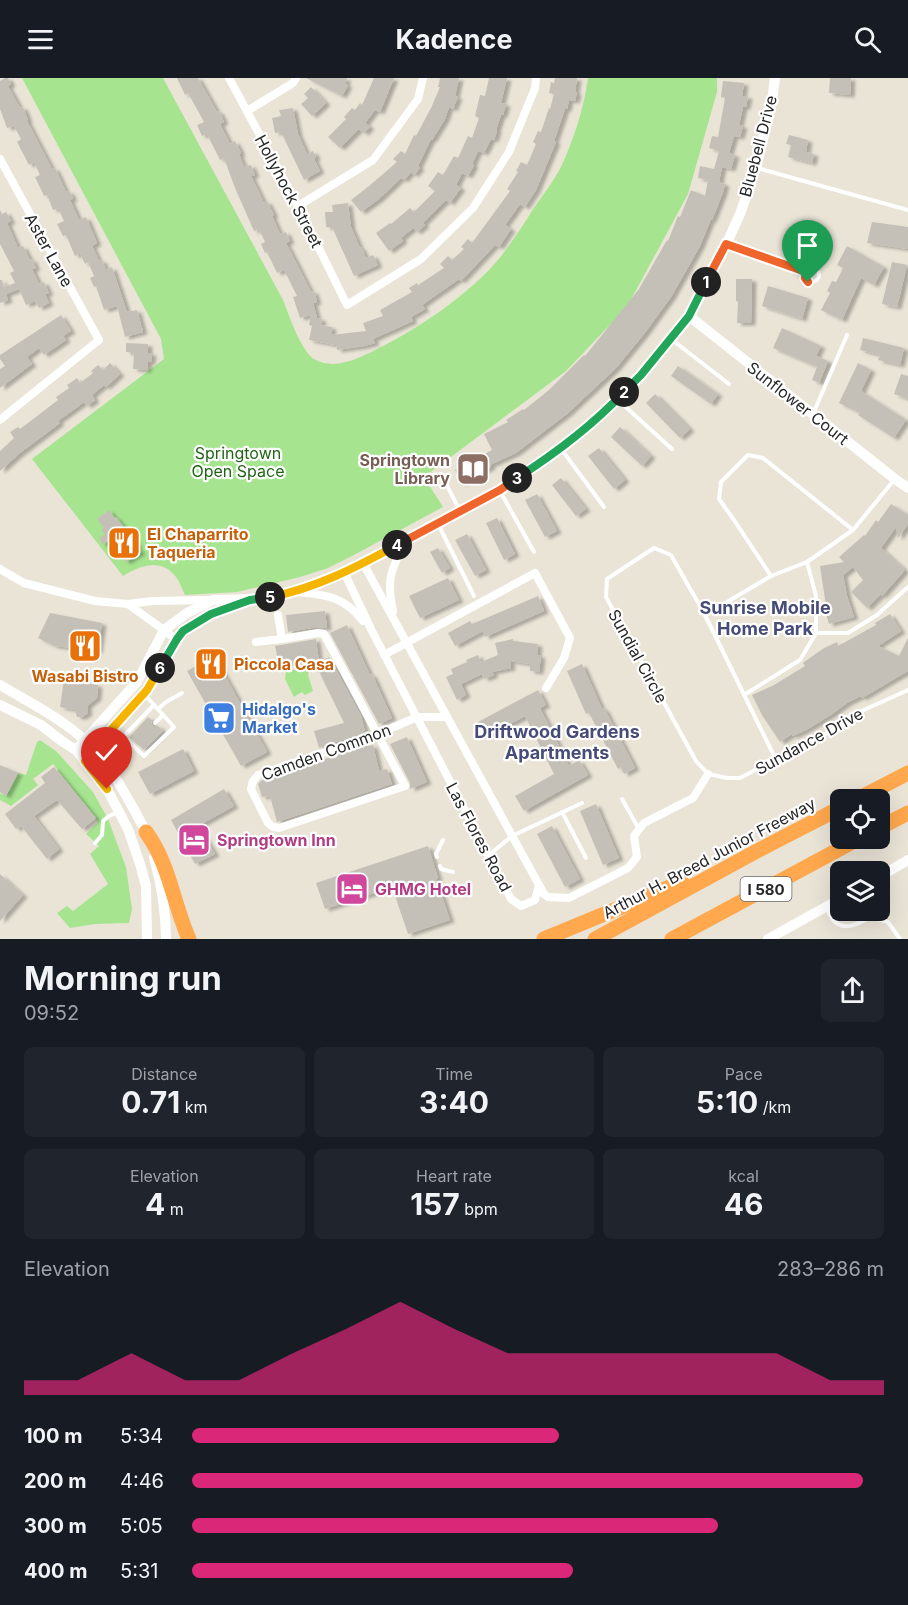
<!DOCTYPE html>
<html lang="en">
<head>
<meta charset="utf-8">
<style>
	:root { --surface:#171b24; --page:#20242c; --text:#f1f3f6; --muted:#9ea1a6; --accent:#db2777 }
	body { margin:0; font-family:Inter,sans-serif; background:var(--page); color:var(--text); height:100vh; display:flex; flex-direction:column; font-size:22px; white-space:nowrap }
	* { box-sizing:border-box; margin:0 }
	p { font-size:20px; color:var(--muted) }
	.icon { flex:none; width:33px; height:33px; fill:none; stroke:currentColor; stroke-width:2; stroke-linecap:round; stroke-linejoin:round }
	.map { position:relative; height:861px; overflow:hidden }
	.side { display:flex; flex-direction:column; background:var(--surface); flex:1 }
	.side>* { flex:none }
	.fabs { position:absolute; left:830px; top:711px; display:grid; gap:12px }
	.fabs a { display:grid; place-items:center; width:60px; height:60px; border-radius:9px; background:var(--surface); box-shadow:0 6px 24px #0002; font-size:30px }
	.pin { position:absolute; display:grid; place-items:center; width:51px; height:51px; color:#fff; margin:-62px -26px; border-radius:50% 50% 50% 0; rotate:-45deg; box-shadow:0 0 6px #0007 }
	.pin .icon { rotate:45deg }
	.km { position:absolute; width:30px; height:30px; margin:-15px; border-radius:50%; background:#222; color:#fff; font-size:16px; line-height:30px; text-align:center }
	.round { display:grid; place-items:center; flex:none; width:63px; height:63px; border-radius:9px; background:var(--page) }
	.headline { display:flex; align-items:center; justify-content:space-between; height:102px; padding:0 24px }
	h1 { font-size:33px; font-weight:700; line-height:45px }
	.metrics { display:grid; grid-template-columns:repeat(3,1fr); gap:9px; height:102px; padding:6px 24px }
	.metrics div { display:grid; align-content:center; border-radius:9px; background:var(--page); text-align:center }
	.metrics b { font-size:30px; font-weight:700 }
	.metrics small { font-size:16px; font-weight:400 }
	.metrics p { font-size:16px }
	.chart { height:168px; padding:12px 24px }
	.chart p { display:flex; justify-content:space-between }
	.chart svg { width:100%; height:108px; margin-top:6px; fill:var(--accent); opacity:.7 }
	ul { padding:0 24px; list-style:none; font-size:20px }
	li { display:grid; grid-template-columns:96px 72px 1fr; align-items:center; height:45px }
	li i { height:15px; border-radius:8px; background:var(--accent) }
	header { display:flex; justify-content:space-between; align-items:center; height:78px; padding:0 24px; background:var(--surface); font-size:27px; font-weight:700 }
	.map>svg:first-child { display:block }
	.green { fill:#a6e490 }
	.building { fill:#c5c0b7; filter:url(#shadow) }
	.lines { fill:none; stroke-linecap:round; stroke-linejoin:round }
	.lane { stroke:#fff; stroke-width:4 }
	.street { stroke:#fff; stroke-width:8 }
	.secondary { stroke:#fff; stroke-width:10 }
	.highway { stroke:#ffa84d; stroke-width:15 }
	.split-1-casing { stroke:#fff; stroke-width:12 }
	.split-2-casing { stroke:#fff; stroke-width:12 }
	.split-3-casing { stroke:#fff; stroke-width:12 }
	.split-4-casing { stroke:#fff; stroke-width:12 }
	.split-5-casing { stroke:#fff; stroke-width:12 }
	.split-6-casing { stroke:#fff; stroke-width:12 }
	.split-7-casing { stroke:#fff; stroke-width:12 }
	.split-1 { stroke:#f0652b; stroke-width:8 }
	.split-2 { stroke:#22a559; stroke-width:8 }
	.split-3 { stroke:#22a559; stroke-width:8 }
	.split-4 { stroke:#f0652b; stroke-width:8 }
	.split-5 { stroke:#f5b400; stroke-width:8 }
	.split-6 { stroke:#22a559; stroke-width:8 }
	.split-7 { stroke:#f5b400; stroke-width:8 }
	.labels { text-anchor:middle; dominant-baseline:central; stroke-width:4.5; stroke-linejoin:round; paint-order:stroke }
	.shield { fill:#fff; stroke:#686868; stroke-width:1.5 }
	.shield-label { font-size:15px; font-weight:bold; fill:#272727 }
	.street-label { font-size:16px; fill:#272727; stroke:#fff }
	.park-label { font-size:16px; fill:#206516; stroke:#fff }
	.education-label { font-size:16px; font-weight:bold; fill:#785e54; stroke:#fff; text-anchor:end }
	.food-label { font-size:16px; font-weight:bold; fill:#c56008; stroke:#fff; text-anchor:start }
	.shop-label { font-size:16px; font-weight:bold; fill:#366cbe; stroke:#fff; text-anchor:start }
	.hotel-label { font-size:16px; font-weight:bold; fill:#b23c85; stroke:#fff; text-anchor:start }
	.neighbourhood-label { font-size:18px; font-weight:bold; fill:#464b78; stroke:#fff }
</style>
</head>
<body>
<header><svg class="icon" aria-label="menu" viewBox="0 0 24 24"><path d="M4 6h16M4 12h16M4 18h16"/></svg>Kadence<svg class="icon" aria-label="search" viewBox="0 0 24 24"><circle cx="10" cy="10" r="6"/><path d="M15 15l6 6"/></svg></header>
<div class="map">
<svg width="908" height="861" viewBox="0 0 908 861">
	<defs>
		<filter id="shadow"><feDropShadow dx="4.5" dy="2.5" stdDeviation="1.5" flood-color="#0004"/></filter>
	</defs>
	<rect width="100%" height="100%" fill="#eae4d7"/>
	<g class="green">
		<path d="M22 0H163L283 222C289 237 301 273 314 281 336 294 363 278 383 268 418 250 455 225 483 198 503 179 518 155 532 133 542 118 554 103 562 87 574 60 584 30 588 0H717V14L688 116 627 229 566 293 424 399 443 429 352 478 328 490 300 499 237 514 185 517C182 511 180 504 176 499 161 479 140 488 123 498L32 381 164 281 161 261Z"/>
		<path d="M304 585 310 587 308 597 313 613 305 617 302 614 294 619 285 601 286 593C292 590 297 593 302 590Z"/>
		<path d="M40 662 56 673 93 714 108 741 126 789 132 831 129 845 95 846 70 850 57 835 67 828 73 833 108 806 90 776 99 768 86 756 98 744 53 686 33 701 38 707 11 728 0 722V715L6 718 18 695 26 697 37 664Z"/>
	</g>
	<g class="building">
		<path d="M5 0H8L11 6 8 8 20 30 23 29 28 42 27 43 52 91 55 90 66 114 69 113 73 120 70 122 79 142 86 139 97 165 92 168 99 183 102 182 106 192 112 189 127 234 137 232 143 254 125 259 117 228 104 232 96 208 94 209 90 200 94 198 88 184 85 186 80 175 75 178 66 157 63 158 57 146 64 143 58 130 53 132 47 117 44 118 35 99 40 97 34 84 29 87 17 64 21 61 14 48 7 50 0 31V3Z"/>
		<path d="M177 0H198L217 34 219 33 224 44 220 46 230 66 235 63 241 75 239 76 244 89 251 87 255 97 251 98 264 125 267 123 274 137 272 138 280 156 286 154 290 163 286 165 311 214 314 213 317 224 313 225 317 240 322 241 321 247 332 249 331 257 366 253 363 245 383 238 380 232 412 214 409 210 417 205 418 207 444 190 440 186 448 178 452 182 464 171 461 169 468 161 472 165 510 113 507 111 518 94 516 93 521 84 527 87 536 66 533 64 538 53 541 54 549 30 550 31 554 16 549 15 551 4 554 5 555 0H577L575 14H577L575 23 569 22 567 31H565L554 63 556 64 536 112 525 129 520 126 505 147 511 151 499 169 495 167 461 203 459 201 422 227 425 231 411 239 413 243 373 261 375 265 364 268 337 272 336 267 309 262 312 248 309 247 311 237 300 240 293 219 297 218 284 192 277 195 267 174 265 175 261 166 265 164 259 151 254 153 235 110 224 80 220 82 207 56 202 58 197 47 204 44 188 15 185 17Z"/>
		<path d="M306 0H347L345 6 348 7 342 18Z"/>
		<path d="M374 0H394L380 34 375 32 365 45 370 49 364 55 359 51 340 70 328 59 346 41 344 39 352 30 355 32 360 25 362 27Z"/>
		<path d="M440 0H459L455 18 458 19 453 31 449 29 445 41 432 62 431 61 418 88 420 90 414 97 411 94 404 102 401 100 379 121 361 134 351 122 369 108 397 84 393 81 401 73 405 76 414 57 416 58 431 30 440 9H438Z"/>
		<path d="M489 0H507L501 25 506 26 503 37H501L496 52 497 53 494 62 491 61 484 75 478 73 472 86 474 87 468 98 462 95 456 107 461 110 450 125 446 122 423 145 425 147 417 154 413 150 401 160 403 163 389 173 376 155 390 145 391 146 410 130 414 134 435 113 428 108 438 94 443 97 454 78 458 80 468 58 472 60 479 40 475 38 480 17 485 18Z"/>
		<path d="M830 0H851L850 17 829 15Z"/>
		<path d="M723 3 744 5 742 18H748L746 29H743L739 47 743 48 740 59 734 58 729 75 735 77 731 91 722 89 719 104 725 106 723 114 712 142 711 141 700 168 671 219 644 256 616 290 568 335 516 375 490 387 491 389 462 405 455 392 492 372 484 356 508 344 506 342 523 331 524 332 549 312 584 277 585 278 639 211 667 162 668 163 678 138 680 139 691 112 705 118 708 102 698 100 700 88 714 91 719 73 709 70 712 58 718 59 725 20 721 19Z"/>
		<path d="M311 9 326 25 312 38 301 26 308 20 304 16Z"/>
		<path d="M293 30 298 56 307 76 313 73 316 79 314 81 320 93 304 102 281 54 275 55 272 40 281 38 279 32Z"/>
		<path d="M789 57 808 62 806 74 814 76 812 85 788 79 791 67 786 66Z"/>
		<path d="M348 125 351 149 360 170 361 169 366 180 373 177 378 187 354 198 332 149H326L325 134H333L332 127Z"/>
		<path d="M0 132 2 136 6 134 11 143 7 145 18 170 23 168 30 182 32 181 36 190 32 191 39 206 44 204 49 215 45 216 49 225 39 230 35 223 26 227 19 211 6 216 8 222 0 225V202H2L4 209 15 205 10 195 14 193 0 166Z"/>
		<path d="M872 144 908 149V171L867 165Z"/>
		<path d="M847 168 884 189 874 207 861 200 842 242 821 232 830 215 827 213 832 203 836 204 843 190 837 187Z"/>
		<path d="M892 184 907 187 897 229 882 226Z"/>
		<path d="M736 201H752L751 245H737L738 224 736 223Z"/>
		<path d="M768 208 808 220 802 241 762 228Z"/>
		<path d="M61 237 71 253 63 258 66 262 44 277 39 270 27 279 32 286 0 310V291L5 288 0 281V277Z"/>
		<path d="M782 250 821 268 816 278 828 283 819 305 812 302 817 289 773 270Z"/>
		<path d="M863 260 904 270 900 287 878 282 880 277 860 272Z"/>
		<path d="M126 265 148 266V275H152L151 284H148L147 292 133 291 134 275 126 274Z"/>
		<path d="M110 285 120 296 106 309 104 307 92 317 95 322 87 328 84 324 58 343 60 345 20 375 0 393V373L14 360 10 354 18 349 20 351 58 322 56 319 69 310 67 307 77 300 80 305 93 295 91 293 98 287 103 292Z"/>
		<path d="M858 285 871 292 861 313 906 342 894 360 858 337 860 335 839 325Z"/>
		<path d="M678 288 718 316 711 326 671 298Z"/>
		<path d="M901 296 908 298V321L894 316Z"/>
		<path d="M655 316 690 351 680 360 646 325Z"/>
		<path d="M620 349 651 378 642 388 611 359Z"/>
		<path d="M599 370 625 402 614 411 588 378Z"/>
		<path d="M561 400 586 431 576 438 552 407Z"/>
		<path d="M537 416 557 453 545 459 525 422Z"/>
		<path d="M891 426 908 437V446L898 460 896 449 881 470 905 492 882 518 881 516 867 530 851 514 863 502 853 489 843 497 847 518 854 539 829 546 824 529 826 528 820 488 844 484 839 479 864 457 865 458 876 442 878 444Z"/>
		<path d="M109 432 115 440 116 439 138 467 136 468 141 474 126 484 109 462 103 467 99 461 105 456 101 452 104 450 97 441Z"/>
		<path d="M497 440 515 476 504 482 486 445Z"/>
		<path d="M467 456 486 492 475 498 455 462Z"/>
		<path d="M438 470 450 490 442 495 430 474Z"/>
		<path d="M448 500 459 522 420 540 409 518Z"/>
		<path d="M538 518 544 533 485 559 483 553 455 568 448 555 470 543 472 546Z"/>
		<path d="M325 533 327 550 317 549 288 554 286 537Z"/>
		<path d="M50 535 102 545 98 573 55 568 38 560Z"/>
		<path d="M890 536 901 553 878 568 899 578 908 560V593L862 620 861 618 847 625 832 636 808 651 793 658 792 656 780 664 762 637 752 617 774 607 805 588 803 585 804 584 824 570 837 564 838 568 876 547 875 545Z"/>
		<path d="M347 547 370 597 372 596 392 640 379 646 330 555Z"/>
		<path d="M316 561 319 584 329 579 361 638 365 654 319 670 314 653 344 645 313 581 279 587 275 568Z"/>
		<path d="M513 561V563L538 566 537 577 541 578 539 594 530 593V586L510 583 511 590 492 594 494 597 484 601 482 596 461 606 466 617 457 622 446 599 453 596 451 591 467 584 466 582 478 577 481 584 498 577 495 565Z"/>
		<path d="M214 578 267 674 241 688 187 593Z"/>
		<path d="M582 586 602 631 604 630 635 690 624 696 621 689 618 691 589 635 586 636 567 593Z"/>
		<path d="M64 601 98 607 97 620 87 628 88 635 82 639H77L75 632 60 629Z"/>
		<path d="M538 612 546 627 540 630 569 688 579 682 588 697 524 733 515 718 554 696 525 638 486 659 478 644Z"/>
		<path d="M148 639 152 642 151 645 153 648H158L163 653 144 672 129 659Z"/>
		<path d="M407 659 427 704 410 711V705L390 666Z"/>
		<path d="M368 666 369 668 373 667 379 693 387 691 392 706 277 744 270 718 262 719 258 706 262 702 319 684V683Z"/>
		<path d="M183 671 194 693 150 716 138 694Z"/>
		<path d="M0 687 18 695 6 718 0 714Z"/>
		<path d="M54 689 96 740 82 751 57 722 34 738 59 771 47 781 21 748 16 751 5 736 45 705 41 699Z"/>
		<path d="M224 711 234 728 198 748 215 776 195 786 171 742Z"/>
		<path d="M596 726 619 780 603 787 580 733Z"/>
		<path d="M552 748 580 801 565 809 537 756Z"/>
		<path d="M428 768 438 800 436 801 450 842 408 856 392 809 325 831 316 805Z"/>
		<path d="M0 796 23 817 0 843Z"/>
	</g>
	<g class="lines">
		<g class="lane">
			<path d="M757 90 908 132"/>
			<path d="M727 167 806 194"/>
			<circle cx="812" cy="197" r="7"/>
			<path d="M671 261 729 306"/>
			<path d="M618 322 672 371"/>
			<path d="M813 336 847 257"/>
			<path d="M562 372 604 429"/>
			<path d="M441 396 460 433"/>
			<path d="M500 413 534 474"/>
			<path d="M438 446 474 518"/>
			<path d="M771 498 734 442 719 421 721 404 748 377 763 380 853 452"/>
			<path d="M705 537 771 498 807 484 853 452 894 402"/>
			<path d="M816 555H848L877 537 908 509"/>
			<path d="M744 617 800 582 816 555V518L807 484"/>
			<path d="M158 631 166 624 182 615"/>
			<path d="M155 645 163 637"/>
			<path d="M114 650 144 678 174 649 144 616"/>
			<path d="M123 659 154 627"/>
			<path d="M776 682 705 537 671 477 654 470 607 501 606 519 696 683 708 696 727 700H740L829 654 855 636 908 612"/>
			<path d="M622 721 639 751"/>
			<path d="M562 734 586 780"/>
			<path d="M95 765 102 757 103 743 109 738 118 734"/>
			<path d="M489 777 512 758 582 725"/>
			<path d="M437 779 436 776 443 762"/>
			<path d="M440 788 441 791 453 794"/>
			<path d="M826 829C828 833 831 840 834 843 845 854 860 845 871 839L888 844 900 861"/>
		</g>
		<g class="street">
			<path d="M229 0 298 128 347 227 421 181 473 130 509 74 535 10 536 0"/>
			<path d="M247 33 293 5 296 0"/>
			<path d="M0 81 99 262 0 342"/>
			<path d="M298 128 373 82 418 21 423 0"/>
			<path d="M0 491 24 505 95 523 128 526 153 523 208 522"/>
			<path d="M344 494 372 553 511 821 521 828 535 822 539 807 363 485"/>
			<path d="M297 514C326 517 344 518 363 543"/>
			<path d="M128 526 176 561"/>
			<path d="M393 533C386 499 391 493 406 462"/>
			<path d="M278 537 282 561 318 555 324 556 405 708 279 750 273 749 268 745 251 711 253 703 258 697 378 656 417 639H447"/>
			<path d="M256 564 282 561"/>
			<path d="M384 577 535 495 570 560 564 580 546 610"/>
			<path d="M539 807 544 816 548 819 569 820 628 790 637 779 634 758 644 745 693 720 708 696"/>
		</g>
		<g class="secondary">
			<path d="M689 238 895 401 908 410"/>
			<path d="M0 607C25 622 52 635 74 653 107 679 127 718 146 754L148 761"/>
			<path d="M0 627 41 647 63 664 76 672 107 711 128 751 140 786 146 808 147 861"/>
			<path d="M76 672 137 604 164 552 187 535 213 522 254 521 294 513 344 494 363 485 500 412 561 371 587 350 641 297 689 238 726 167 740 136 756 90 772 23 775 0"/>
			<path d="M92 676 101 663 147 612 176 561C193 541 220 533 244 524"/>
			<path d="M154 779C161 805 166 833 166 861"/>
			<path d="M879 799 908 782"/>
			<path d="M768 861 840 821"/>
		</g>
		<g class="highway">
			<path d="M856 722 908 695"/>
			<path d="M879 750 908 735"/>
			<path d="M146 754C170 787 173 825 189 861"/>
			<path d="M544 861 682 804"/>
			<path d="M595 861 757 773 840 730"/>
			<path d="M672 861 860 760"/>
		</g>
	</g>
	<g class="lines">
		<g class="split-1-casing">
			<path id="split-1" d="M706 204 726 166 806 194 805 200 808 204"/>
		</g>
		<g class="split-2-casing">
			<path id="split-2" d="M624 314 641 297 689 238 706 204"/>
		</g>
		<g class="split-3-casing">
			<path id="split-3" d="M517 400C556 375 592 348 624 314"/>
		</g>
		<g class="split-4-casing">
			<path id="split-4" d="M397 467 500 412 517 400"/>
		</g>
		<g class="split-5-casing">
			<path id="split-5" d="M270 519C314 511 357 489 397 467"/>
		</g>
		<g class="split-6-casing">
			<path id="split-6" d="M160 590 177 561 183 553 211 536 250 522 270 519"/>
		</g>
		<g class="split-7-casing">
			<path id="split-7" d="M107 711 85 683 95 673 101 663 147 612 160 590"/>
		</g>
		<use href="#split-1" class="split-1"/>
		<use href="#split-2" class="split-2"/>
		<use href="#split-3" class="split-3"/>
		<use href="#split-4" class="split-4"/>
		<use href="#split-5" class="split-5"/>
		<use href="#split-6" class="split-6"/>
		<use href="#split-7" class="split-7"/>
	</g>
	<defs>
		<g id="library-square" transform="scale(1.725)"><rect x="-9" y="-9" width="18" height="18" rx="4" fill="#8d6e63" stroke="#fff"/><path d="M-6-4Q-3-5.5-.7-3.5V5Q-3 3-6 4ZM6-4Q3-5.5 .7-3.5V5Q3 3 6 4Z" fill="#fff"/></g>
		<g id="restaurant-square" transform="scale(1.725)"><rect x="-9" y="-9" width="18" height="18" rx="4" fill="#e8710a" stroke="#fff"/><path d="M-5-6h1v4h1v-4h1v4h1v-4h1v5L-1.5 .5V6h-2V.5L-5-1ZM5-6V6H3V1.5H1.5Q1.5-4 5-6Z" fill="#fff"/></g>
		<g id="supermarket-square" transform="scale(1.725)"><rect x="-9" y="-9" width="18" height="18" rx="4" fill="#3f7fe0" stroke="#fff"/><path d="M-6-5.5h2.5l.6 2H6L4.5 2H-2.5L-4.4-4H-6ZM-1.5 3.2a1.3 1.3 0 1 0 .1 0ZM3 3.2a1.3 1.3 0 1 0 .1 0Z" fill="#fff"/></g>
		<g id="hotel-square" transform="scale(1.725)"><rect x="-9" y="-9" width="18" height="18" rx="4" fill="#d1479c" stroke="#fff"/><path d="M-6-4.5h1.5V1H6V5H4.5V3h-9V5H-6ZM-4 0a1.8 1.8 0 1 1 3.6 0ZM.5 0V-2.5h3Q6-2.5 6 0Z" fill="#fff"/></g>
	</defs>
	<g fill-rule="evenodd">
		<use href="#library-square" x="473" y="391"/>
		<use href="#restaurant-square" x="124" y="465"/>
		<use href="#restaurant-square" x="85" y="568"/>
		<use href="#restaurant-square" x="211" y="586"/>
		<use href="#supermarket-square" x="219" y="640"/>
		<use href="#hotel-square" x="194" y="762"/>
		<use href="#hotel-square" x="352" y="811"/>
	</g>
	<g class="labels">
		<rect class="shield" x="740.5" y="799" width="51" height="24" rx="4.5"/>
		<g class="shield-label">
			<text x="766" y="811">I 580</text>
		</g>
		<g class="street-label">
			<text transform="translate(758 68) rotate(-75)">Bluebell Drive</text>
			<text transform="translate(289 113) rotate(62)">Hollyhock Street</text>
			<text transform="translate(49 172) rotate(61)">Aster Lane</text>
			<text transform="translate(798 325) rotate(38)">Sunflower Court</text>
			<text transform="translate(638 578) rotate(61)">Sundial Circle</text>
			<text transform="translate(809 663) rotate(-29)">Sundance Drive</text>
			<text transform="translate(326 674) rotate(-20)">Camden Common</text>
			<text transform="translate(479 759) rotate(62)">Las Flores Road</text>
			<text transform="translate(709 780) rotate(-28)">Arthur H. Breed Junior Freeway</text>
		</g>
		<g class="park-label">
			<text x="238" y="375">Springtown<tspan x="238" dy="18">Open Space</tspan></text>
		</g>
		<g class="education-label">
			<text x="450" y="382">Springtown<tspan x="450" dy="18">Library</tspan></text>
		</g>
		<g class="food-label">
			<text x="147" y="456">El Chaparrito<tspan x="147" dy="18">Taqueria</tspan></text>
			<text x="234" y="586">Piccola Casa</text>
			<text x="85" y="598" text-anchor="middle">Wasabi Bistro</text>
		</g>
		<g class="shop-label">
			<text x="242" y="631">Hidalgo's<tspan x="242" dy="18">Market</tspan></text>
		</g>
		<g class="hotel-label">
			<text x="217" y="762">Springtown Inn</text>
			<text x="375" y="811">GHMG Hotel</text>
		</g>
		<g class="neighbourhood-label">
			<text x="765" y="529">Sunrise Mobile<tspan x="765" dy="21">Home Park</tspan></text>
			<text x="557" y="653">Driftwood Gardens<tspan x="557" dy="21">Apartments</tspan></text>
		</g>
	</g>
</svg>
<div class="fabs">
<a><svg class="icon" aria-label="locate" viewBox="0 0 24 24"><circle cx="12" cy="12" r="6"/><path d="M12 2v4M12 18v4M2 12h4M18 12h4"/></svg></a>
<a><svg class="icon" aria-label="layers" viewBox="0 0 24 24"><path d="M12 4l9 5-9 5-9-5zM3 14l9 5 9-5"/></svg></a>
</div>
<div class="pin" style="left:808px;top:204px;background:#1e9e55"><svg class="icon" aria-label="arrive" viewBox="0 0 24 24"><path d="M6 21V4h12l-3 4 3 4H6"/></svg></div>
<div class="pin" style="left:107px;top:711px;background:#d93025"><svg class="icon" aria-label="check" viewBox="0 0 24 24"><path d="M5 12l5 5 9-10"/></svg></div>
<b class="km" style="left:706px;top:204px">1</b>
<b class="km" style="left:624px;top:314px">2</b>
<b class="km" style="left:517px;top:400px">3</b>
<b class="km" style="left:397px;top:467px">4</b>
<b class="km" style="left:270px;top:519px">5</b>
<b class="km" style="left:160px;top:590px">6</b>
</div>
<section class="side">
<div class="headline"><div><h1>Morning run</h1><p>09:52</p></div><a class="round"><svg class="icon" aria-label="share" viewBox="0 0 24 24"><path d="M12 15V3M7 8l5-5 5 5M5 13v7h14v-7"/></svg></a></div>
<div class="metrics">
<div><p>Distance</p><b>0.71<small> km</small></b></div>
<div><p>Time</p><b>3:40</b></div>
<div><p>Pace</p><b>5:10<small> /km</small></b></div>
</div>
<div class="metrics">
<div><p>Elevation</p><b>4<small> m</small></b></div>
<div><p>Heart rate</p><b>157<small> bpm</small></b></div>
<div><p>kcal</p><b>46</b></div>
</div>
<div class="chart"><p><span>Elevation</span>283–286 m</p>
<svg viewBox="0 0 160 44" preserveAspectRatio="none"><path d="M0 44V38L10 38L20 27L30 38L40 38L50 27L60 17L70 6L80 17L90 27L100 27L110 27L120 27L130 27L140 27L150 38L160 38V44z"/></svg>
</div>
<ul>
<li><b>100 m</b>5:34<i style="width:53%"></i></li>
<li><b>200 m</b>4:46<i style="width:97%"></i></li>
<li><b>300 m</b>5:05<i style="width:76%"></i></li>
<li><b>400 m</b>5:31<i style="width:55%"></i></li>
</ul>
</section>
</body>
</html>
